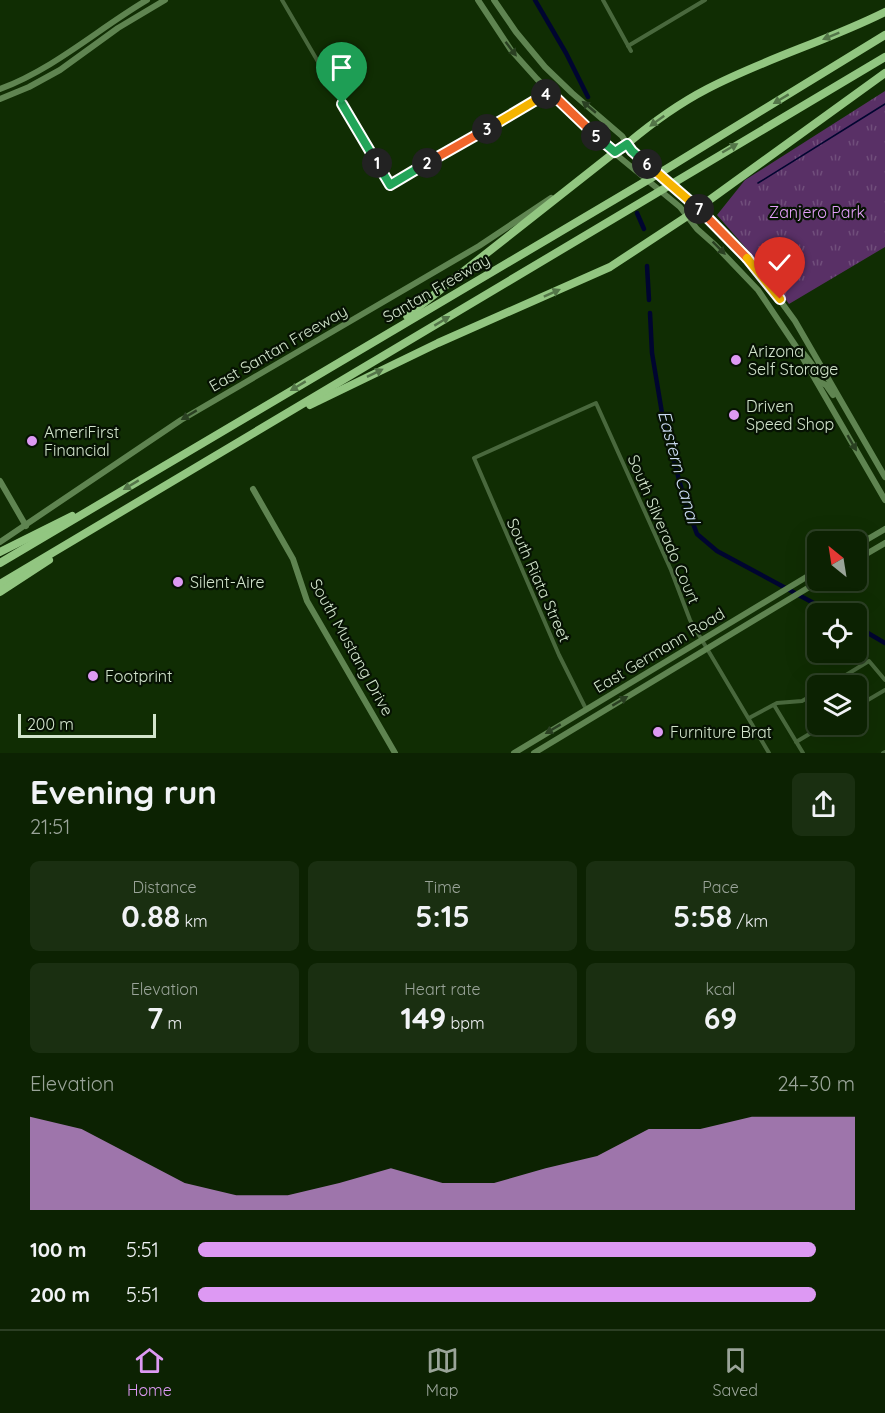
<!DOCTYPE html>
<html lang="en">
<head>
<meta charset="utf-8">
<style>
	:root { --surface:#0c2202; --page:#1a2f11; --text:#f1f3f6; --muted:#9aa499; --line:#2c3f24; --accent:#dd99f3 }
	body { margin:0; font-family:Quicksand,sans-serif; background:var(--page); color:var(--text); height:100vh; display:flex; flex-direction:column; font-size:22px; white-space:nowrap }
	* { box-sizing:border-box; margin:0 }
	p { font-size:20px; color:var(--muted) }
	.icon { flex:none; width:33px; height:33px; fill:none; stroke:currentColor; stroke-width:2; stroke-linecap:round; stroke-linejoin:round }
	.map { position:relative; height:753px; overflow:hidden }
	.sheet { display:flex; flex-direction:column; background:var(--surface); flex:1 }
	.sheet>* { flex:none }
	.needle { width:39px; rotate:330deg }
	.tools { position:absolute; left:807px; top:531px; display:grid; gap:12px }
	.tools a { display:grid; place-items:center; width:60px; height:60px; border-radius:9px; background:var(--surface); box-shadow:0 6px 24px #0002,0 0 0 2px var(--line); font-size:30px }
	.scale { position:absolute; left:18px; bottom:15px; width:138px; box-sizing:border-box; padding-left:6px; border:3px solid #d2e4cc; border-top:0; font-size:16px; line-height:21px; white-space:nowrap; color:#d2e4cc; -webkit-text-stroke:4px #061203; paint-order:stroke }
	.pin { position:absolute; display:grid; place-items:center; width:51px; height:51px; color:#fff; margin:-62px -26px; border-radius:50% 50% 50% 0; rotate:-45deg; box-shadow:0 0 6px #0007 }
	.pin .icon { rotate:45deg }
	.km { position:absolute; width:30px; height:30px; margin:-15px; border-radius:50%; background:#222; color:#fff; font-size:16px; line-height:30px; text-align:center }
	.round { display:grid; place-items:center; flex:none; width:63px; height:63px; border-radius:9px; background:var(--page) }
	.summary { display:flex; align-items:center; justify-content:space-between; height:102px; padding:0 30px }
	h1 { font-size:33px; font-weight:700; line-height:45px }
	.figures { display:grid; grid-template-columns:repeat(3,1fr); gap:9px; height:102px; padding:6px 30px }
	.figures div { display:grid; align-content:center; border-radius:9px; background:var(--page); text-align:center }
	.figures b { font-size:30px; font-weight:700 }
	.figures small { font-size:16px; font-weight:400 }
	.figures p { font-size:16px }
	.chart { height:168px; padding:12px 30px }
	.chart p { display:flex; justify-content:space-between }
	.chart svg { width:100%; height:108px; margin-top:6px; fill:var(--accent); opacity:.7 }
	ul { padding:0 30px; list-style:none; font-size:20px }
	li { display:grid; grid-template-columns:96px 72px 1fr; align-items:center; height:45px }
	li i { height:15px; border-radius:8px; background:var(--accent) }
	.dock { display:flex; justify-content:space-around; align-items:center; height:84px; border-top:2px solid var(--line); background:var(--surface); font-size:16px; color:var(--muted) }
	.dock a { display:grid; justify-items:center; gap:3px }
	.dock .active { color:var(--accent) }
	.map>svg:first-child { display:block }
	.park { fill:url(#park-tufts) }
	.lines { fill:none; stroke-linecap:round; stroke-linejoin:round }
	.stream { stroke:#000530; stroke-width:1.5 }
	.canal { stroke:#000530; stroke-width:4.5 }
	.street { stroke:#49683d; stroke-width:4 }
	.secondary { stroke:#5f8451; stroke-width:6 }
	.highway { stroke:#92c681; stroke-width:8 }
	.oneway { fill:#537548 }
	.oneway2 { fill:#2a4022 }
	.split-1-casing { stroke:#fff; stroke-width:12 }
	.split-2-casing { stroke:#fff; stroke-width:12 }
	.split-3-casing { stroke:#fff; stroke-width:12 }
	.split-4-casing { stroke:#fff; stroke-width:12 }
	.split-5-casing { stroke:#fff; stroke-width:12 }
	.split-6-casing { stroke:#fff; stroke-width:12 }
	.split-7-casing { stroke:#fff; stroke-width:12 }
	.split-8-casing { stroke:#fff; stroke-width:12 }
	.split-9-casing { stroke:#fff; stroke-width:12 }
	.split-1 { stroke:#22a559; stroke-width:8 }
	.split-2 { stroke:#22a559; stroke-width:8 }
	.split-3 { stroke:#f0652b; stroke-width:8 }
	.split-4 { stroke:#f5b400; stroke-width:8 }
	.split-5 { stroke:#f0652b; stroke-width:8 }
	.split-6 { stroke:#22a559; stroke-width:8 }
	.split-7 { stroke:#f5b400; stroke-width:8 }
	.split-8 { stroke:#f0652b; stroke-width:8 }
	.split-9 { stroke:#f5b400; stroke-width:8 }
	.poi-dot { fill:#dd99f3; stroke:#061203; stroke-width:2 }
	.labels { text-anchor:middle; dominant-baseline:central; stroke-width:4.5; stroke-linejoin:round; paint-order:stroke }
	.park-label { font-size:16px; fill:#e5a0fb; stroke:#061203 }
	.street-label { font-size:16px; fill:#d2e4cc; stroke:#061203 }
	.poi-label { font-size:16px; fill:#d2e4cc; stroke:#061203; text-anchor:start }
	.water-label { font-size:18px; font-style:italic; fill:#cadaf1; stroke:#061203 }
</style>
</head>
<body>
<div class="map">
<svg width="885" height="753" viewBox="0 0 885 753">
	<defs>
		<pattern id="park-tufts" width="24" height="20" patternUnits="userSpaceOnUse" patternTransform="scale(1.5)"><rect width="24" height="20" fill="#593066"/><path d="M3 7l-1-3M5 7V3M7 7l1-3M15 17l-1-3M17 17v-4M19 17l1-3" fill="none" stroke="#704e7b"/></pattern>
	</defs>
	<rect width="100%" height="100%" fill="#102d03"/>
	<path class="park" d="M885 91V247L789 304 760 264 717 215 745 180Z"/>
	<g class="lines">
		<path class="stream" d="M758 183 885 104"/>
		<g class="canal">
			<path d="M535 0 566 53 588 97"/>
			<path d="M637 213 644 229"/>
			<path d="M647 266 649 300"/>
			<path d="M650 313 652 353 664 425 686 505 697 534 717 551 834 614"/>
			<path d="M856 626 885 643"/>
		</g>
		<g class="street">
			<path d="M282 0 390 185 549 92"/>
			<path d="M603 0 631 51"/>
			<path d="M628 46 705 0"/>
			<path d="M828 686 869 661 885 680"/>
			<path d="M774 705 803 753"/>
			<path d="M856 707 885 690"/>
			<path d="M586 709 559 655 474 458 596 403 671 570 690 620 769 753"/>
			<path d="M749 718 777 703 802 701 818 692"/>
			<path d="M796 742 826 724"/>
			<path d="M883 753 885 752"/>
		</g>
		<g class="secondary">
			<path d="M478 0 511 50 537 79 601 142 680 207 697 229 715 245 758 290 797 348 885 500"/>
			<path d="M494 0 516 32 545 67 572 93 622 136 632 151 711 220 755 266 795 321 885 477"/>
			<path d="M0 89C54 69 98 29 147 0"/>
			<path d="M0 99 29 87 60 70 118 28 165 0"/>
			<path d="M800 350C809 357 812 370 824 374"/>
			<path d="M816 380 826 385 833 395"/>
			<path d="M0 481 26 526"/>
			<path d="M253 489 293 559 307 601 395 753"/>
			<path d="M0 542 181 420 479 246 551 198"/>
			<path d="M856 546 885 529"/>
			<path d="M856 560 885 543"/>
			<path d="M514 753 818 570"/>
			<path d="M534 753 821 580"/>
		</g>
		<g class="highway">
			<path d="M627 144C652 123 678 104 707 89 764 59 827 41 885 12"/>
			<path d="M407 316 615 152"/>
			<path d="M310 405 438 343 610 267 686 217 885 73"/>
			<path d="M0 552 72 516"/>
			<path d="M0 563 668 168 885 35"/>
			<path d="M0 584 885 57"/>
			<path d="M0 592 49 560"/>
		</g>
	</g>
	<defs><path id="oneway-solid" d="M-6-.8H1V-3.2L6.5 0L1 3.2V.8H-6Z" transform="scale(1.5)"/></defs>
	<g class="oneway">
		<use href="#oneway-solid" transform="translate(831 36) rotate(158)"/>
		<use href="#oneway-solid" transform="translate(781 99) rotate(149)"/>
		<use href="#oneway-solid" transform="translate(657 121) rotate(144)"/>
		<use href="#oneway-solid" transform="translate(730 148) rotate(-30)"/>
		<use href="#oneway-solid" transform="translate(552 293) rotate(-24)"/>
		<use href="#oneway-solid" transform="translate(442 321) rotate(-31)"/>
		<use href="#oneway-solid" transform="translate(375 373) rotate(-26)"/>
		<use href="#oneway-solid" transform="translate(298 386) rotate(149)"/>
		<use href="#oneway-solid" transform="translate(131 485) rotate(149)"/>
	</g>
	<g class="oneway2">
		<use href="#oneway-solid" transform="translate(511 49) rotate(53)"/>
		<use href="#oneway-solid" transform="translate(589 107) rotate(-140)"/>
		<use href="#oneway-solid" transform="translate(719 248) rotate(45)"/>
		<use href="#oneway-solid" transform="translate(189 415) rotate(149)"/>
		<use href="#oneway-solid" transform="translate(852 443) rotate(60)"/>
		<use href="#oneway-solid" transform="translate(620 701) rotate(-31)"/>
		<use href="#oneway-solid" transform="translate(553 729) rotate(149)"/>
	</g>
	<g class="lines">
		<g class="split-1-casing">
			<path id="split-1" d="M342 104 377 163"/>
		</g>
		<g class="split-2-casing">
			<path id="split-2" d="M377 163 390 185 427 163"/>
		</g>
		<g class="split-3-casing">
			<path id="split-3" d="M427 163 487 129"/>
		</g>
		<g class="split-4-casing">
			<path id="split-4" d="M487 129 546 94"/>
		</g>
		<g class="split-5-casing">
			<path id="split-5" d="M546 94 550 92 596 136"/>
		</g>
		<g class="split-6-casing">
			<path id="split-6" d="M596 136 615 152 627 144 632 151 647 164"/>
		</g>
		<g class="split-7-casing">
			<path id="split-7" d="M647 164 699 209"/>
		</g>
		<g class="split-8-casing">
			<path id="split-8" d="M699 209 747 258"/>
		</g>
		<g class="split-9-casing">
			<path id="split-9" d="M747 258 780 299"/>
		</g>
		<use href="#split-1" class="split-1"/>
		<use href="#split-2" class="split-2"/>
		<use href="#split-3" class="split-3"/>
		<use href="#split-4" class="split-4"/>
		<use href="#split-5" class="split-5"/>
		<use href="#split-6" class="split-6"/>
		<use href="#split-7" class="split-7"/>
		<use href="#split-8" class="split-8"/>
		<use href="#split-9" class="split-9"/>
	</g>
	<g class="poi-dot">
		<circle cx="736" cy="360" r="6"/>
		<circle cx="734" cy="415" r="6"/>
		<circle cx="32" cy="441" r="6"/>
		<circle cx="178" cy="582" r="6"/>
		<circle cx="93" cy="676" r="6"/>
		<circle cx="658" cy="732" r="6"/>
	</g>
	<g class="labels">
		<g class="park-label">
			<text x="817" y="212">Zanjero Park</text>
		</g>
		<g class="street-label">
			<text transform="translate(436 288) rotate(-30)">Santan Freeway</text>
			<text transform="translate(278 348) rotate(-30)">East Santan Freeway</text>
			<text transform="translate(664 529) rotate(67)">South Silverado Court</text>
			<text transform="translate(539 580) rotate(66)">South Riata Street</text>
			<text transform="translate(352 647) rotate(61)">South Mustang Drive</text>
			<text transform="translate(659 650) rotate(-31)">East Germann Road</text>
		</g>
		<g class="poi-label">
			<text x="748" y="351">Arizona<tspan x="748" dy="18">Self Storage</tspan></text>
			<text x="746" y="406">Driven<tspan x="746" dy="18">Speed Shop</tspan></text>
			<text x="44" y="432">AmeriFirst<tspan x="44" dy="18">Financial</tspan></text>
			<text x="190" y="582">Silent-Aire</text>
			<text x="105" y="676">Footprint</text>
			<text x="670" y="732">Furniture Brat</text>
		</g>
		<g class="water-label">
			<text transform="translate(679 467) rotate(75)">Eastern Canal</text>
		</g>
	</g>
</svg>
<div class="tools">
<a><svg class="needle" viewBox="-14 -14 28 28"><path d="M0-13l5 13h-10z" fill="#e53935"/><path d="M0 13l5-13h-10z" fill="#9aa499"/></svg></a>
<a><svg class="icon" aria-label="locate" viewBox="0 0 24 24"><circle cx="12" cy="12" r="6"/><path d="M12 2v4M12 18v4M2 12h4M18 12h4"/></svg></a>
<a><svg class="icon" aria-label="layers" viewBox="0 0 24 24"><path d="M12 4l9 5-9 5-9-5zM3 14l9 5 9-5"/></svg></a>
</div>
<div class="scale">200 m</div>
<div class="pin" style="left:342px;top:104px;background:#1e9e55"><svg class="icon" aria-label="arrive" viewBox="0 0 24 24"><path d="M6 21V4h12l-3 4 3 4H6"/></svg></div>
<div class="pin" style="left:780px;top:299px;background:#d93025"><svg class="icon" aria-label="check" viewBox="0 0 24 24"><path d="M5 12l5 5 9-10"/></svg></div>
<b class="km" style="left:377px;top:163px">1</b>
<b class="km" style="left:427px;top:163px">2</b>
<b class="km" style="left:487px;top:129px">3</b>
<b class="km" style="left:546px;top:94px">4</b>
<b class="km" style="left:596px;top:136px">5</b>
<b class="km" style="left:647px;top:164px">6</b>
<b class="km" style="left:699px;top:209px">7</b>
</div>
<section class="sheet">
<div class="summary"><div><h1>Evening run</h1><p>21:51</p></div><a class="round"><svg class="icon" aria-label="share" viewBox="0 0 24 24"><path d="M12 15V3M7 8l5-5 5 5M5 13v7h14v-7"/></svg></a></div>
<div class="figures">
<div><p>Distance</p><b>0.88<small> km</small></b></div>
<div><p>Time</p><b>5:15</b></div>
<div><p>Pace</p><b>5:58<small> /km</small></b></div>
</div>
<div class="figures">
<div><p>Elevation</p><b>7<small> m</small></b></div>
<div><p>Heart rate</p><b>149<small> bpm</small></b></div>
<div><p>kcal</p><b>69</b></div>
</div>
<div class="chart"><p><span>Elevation</span>24–30 m</p>
<svg viewBox="0 0 160 44" preserveAspectRatio="none"><path d="M0 44V6L10 11L20 22L30 33L40 38L50 38L60 33L70 27L80 33L90 33L100 27L110 22L120 11L130 11L140 6L150 6L160 6V44z"/></svg>
</div>
<ul>
<li><b>100 m</b>5:51<i style="width:94%"></i></li>
<li><b>200 m</b>5:51<i style="width:94%"></i></li>
</ul>
</section>
<nav class="dock">
<a class="active"><svg class="icon" aria-label="home" viewBox="0 0 24 24"><path d="M3 11l9-7 9 7M6 9v11h12V9"/></svg>Home</a>
<a><svg class="icon" aria-label="map" viewBox="0 0 24 24"><path d="M3 6l6-2 6 2 6-2v14l-6 2-6-2-6 2zM9 4v14M15 6v14"/></svg>Map</a>
<a><svg class="icon" aria-label="saved" viewBox="0 0 24 24"><path d="M7 4h10v16l-5-4-5 4z"/></svg>Saved</a>
</nav>
</body>
</html>
